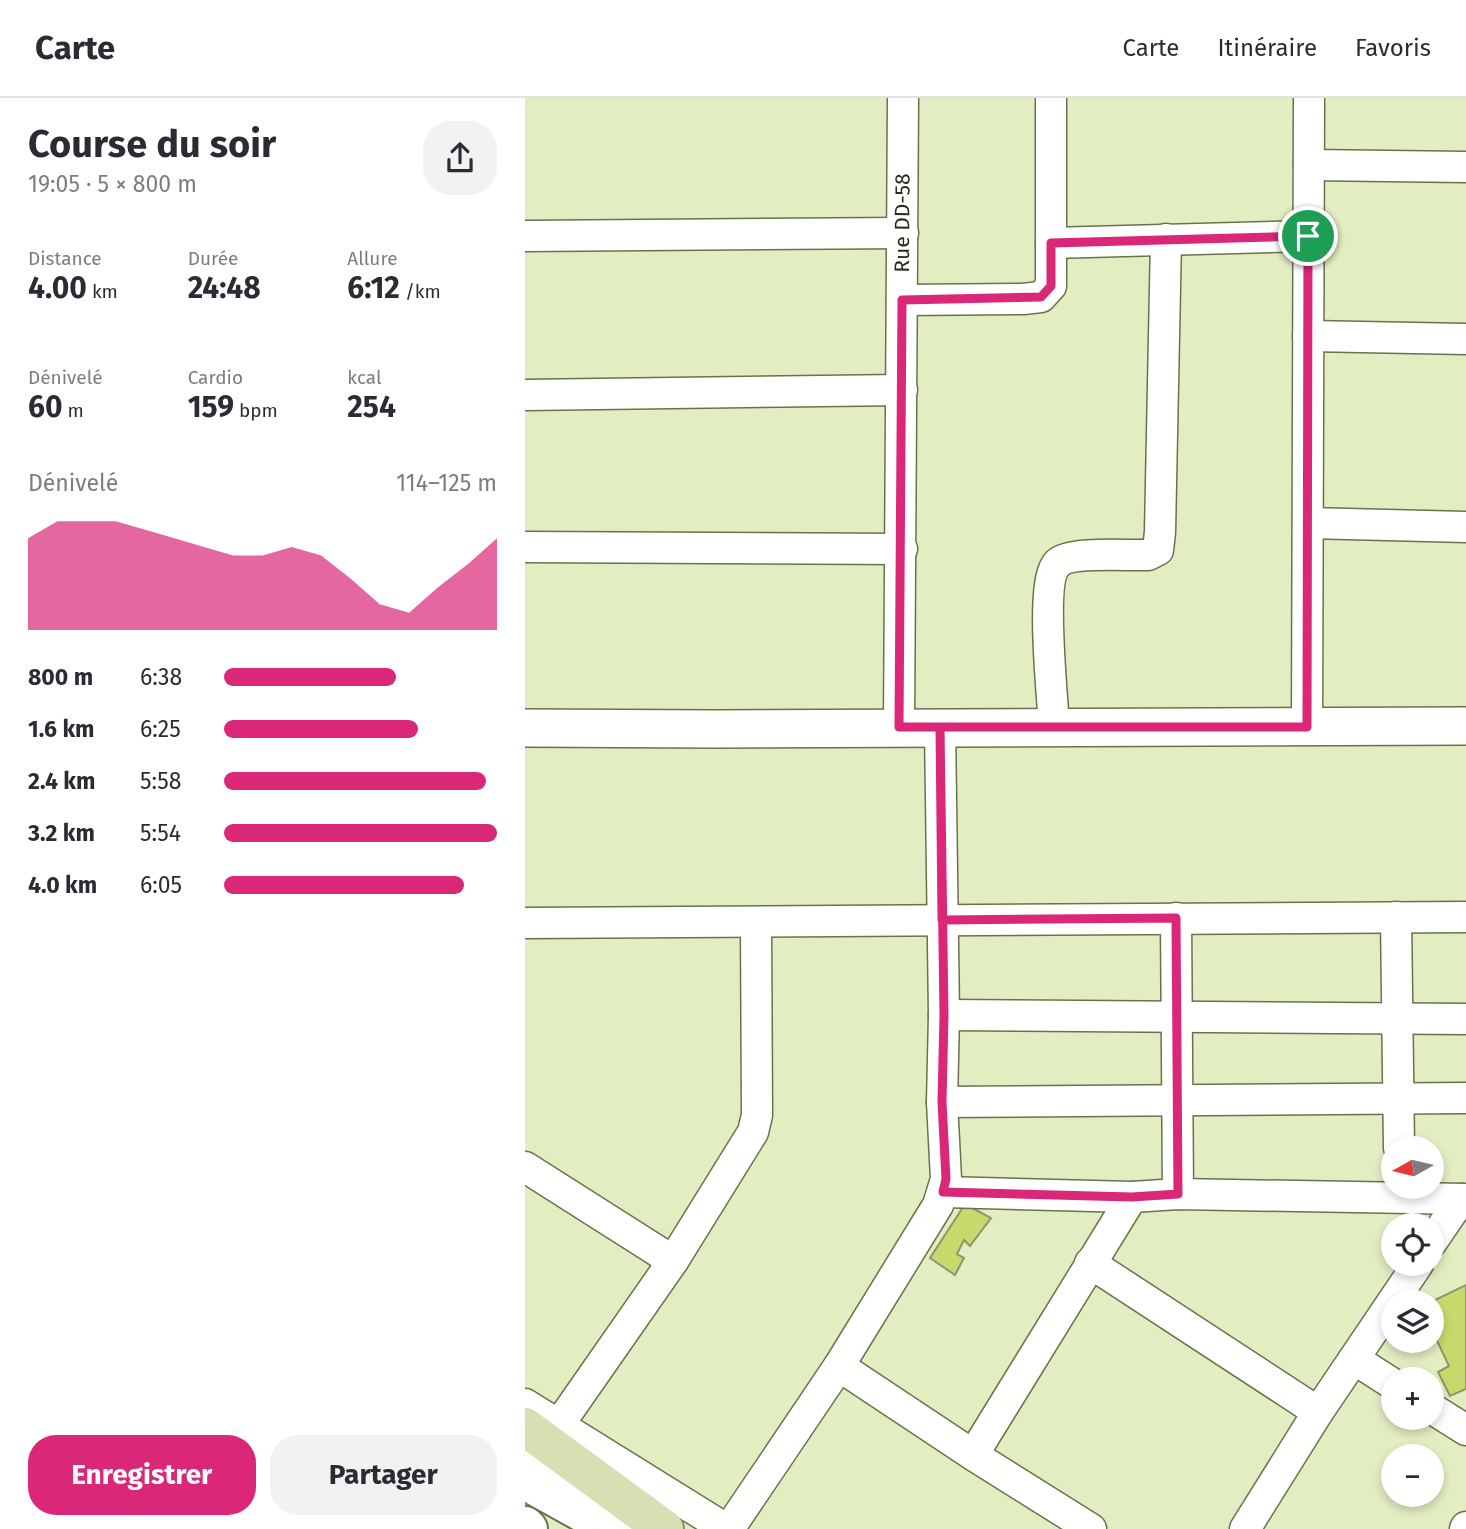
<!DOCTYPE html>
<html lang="fr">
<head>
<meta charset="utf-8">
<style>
	:root { --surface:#fff; --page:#f2f2f3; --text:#2b2b33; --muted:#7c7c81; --line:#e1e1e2; --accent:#db2777 }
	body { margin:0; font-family:"Fira Sans",sans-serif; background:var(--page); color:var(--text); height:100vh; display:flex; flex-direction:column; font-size:26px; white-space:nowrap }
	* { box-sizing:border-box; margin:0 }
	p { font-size:23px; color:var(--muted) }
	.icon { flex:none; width:38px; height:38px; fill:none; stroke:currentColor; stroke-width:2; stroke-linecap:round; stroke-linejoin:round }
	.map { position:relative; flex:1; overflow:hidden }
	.sheet { display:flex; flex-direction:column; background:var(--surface); width:525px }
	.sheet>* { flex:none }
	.needle { width:46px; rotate:262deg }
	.tools { position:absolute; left:856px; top:1038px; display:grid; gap:14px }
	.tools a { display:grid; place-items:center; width:63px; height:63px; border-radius:50%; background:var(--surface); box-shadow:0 4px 10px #0003; font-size:35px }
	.pin { position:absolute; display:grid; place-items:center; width:60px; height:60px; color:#fff; margin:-30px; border:4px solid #fff; border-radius:50%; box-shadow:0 2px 7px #0007 }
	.round { display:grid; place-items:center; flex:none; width:74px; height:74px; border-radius:28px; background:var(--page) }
	.overview { display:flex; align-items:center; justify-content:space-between; height:119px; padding:0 28px }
	h1 { font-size:38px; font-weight:700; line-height:52px }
	.metrics { display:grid; grid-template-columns:repeat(3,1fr); gap:10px; height:119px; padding:7px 28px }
	.metrics div { display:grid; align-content:center }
	.metrics b { font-size:30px; font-weight:700 }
	.metrics small { font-size:19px; font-weight:400 }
	.metrics p { font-size:19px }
	.chart { height:196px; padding:14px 28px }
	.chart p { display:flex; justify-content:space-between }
	.chart svg { width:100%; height:126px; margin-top:7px; fill:var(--accent); opacity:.7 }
	.primary-button { display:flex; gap:14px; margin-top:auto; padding:14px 28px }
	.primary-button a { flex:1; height:80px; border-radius:28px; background:var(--accent); color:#fff; font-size:28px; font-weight:700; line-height:80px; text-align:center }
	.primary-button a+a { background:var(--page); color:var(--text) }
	ul { padding:0 28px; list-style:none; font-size:23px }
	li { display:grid; grid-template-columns:112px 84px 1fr; align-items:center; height:52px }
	li i { height:18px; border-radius:9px; background:var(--accent) }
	header { display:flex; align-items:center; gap:42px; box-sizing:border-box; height:98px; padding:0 35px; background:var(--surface); border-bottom:2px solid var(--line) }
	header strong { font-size:33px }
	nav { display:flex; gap:38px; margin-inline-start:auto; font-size:24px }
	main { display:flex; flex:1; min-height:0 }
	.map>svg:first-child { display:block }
	.building { fill:#c5da6a; stroke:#8d966e; stroke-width:2 }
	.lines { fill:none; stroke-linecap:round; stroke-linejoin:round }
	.service-casing { stroke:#6a724c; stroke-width:18 }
	.minor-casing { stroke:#6a724c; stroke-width:33 }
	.tertiary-casing { stroke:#6a724c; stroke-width:40 }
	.secondary-casing { stroke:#6a724c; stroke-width:42 }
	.primary-casing { stroke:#88935d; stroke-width:42 }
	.service { stroke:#fff; stroke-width:14 }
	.minor { stroke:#fff; stroke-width:30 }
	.tertiary { stroke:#fff; stroke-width:37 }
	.secondary { stroke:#fff; stroke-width:38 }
	.primary { stroke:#d6e0b3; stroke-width:38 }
	.route-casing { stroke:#fff; stroke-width:14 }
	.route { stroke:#db2777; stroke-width:9 }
	.labels { text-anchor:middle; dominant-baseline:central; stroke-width:5; stroke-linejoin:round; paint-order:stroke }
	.street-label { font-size:21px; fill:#282c1b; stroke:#f0facf }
</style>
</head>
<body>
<header>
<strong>Carte</strong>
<nav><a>Carte</a><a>Itinéraire</a><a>Favoris</a></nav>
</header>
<main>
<section class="sheet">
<div class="overview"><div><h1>Course du soir</h1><p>19:05 · 5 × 800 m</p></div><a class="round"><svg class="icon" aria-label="share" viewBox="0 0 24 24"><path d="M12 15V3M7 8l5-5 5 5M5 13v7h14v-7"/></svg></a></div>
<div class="metrics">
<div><p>Distance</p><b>4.00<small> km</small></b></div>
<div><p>Durée</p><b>24:48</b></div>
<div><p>Allure</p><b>6:12<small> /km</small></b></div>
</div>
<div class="metrics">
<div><p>Dénivelé</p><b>60<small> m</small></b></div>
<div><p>Cardio</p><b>159<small> bpm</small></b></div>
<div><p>kcal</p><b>254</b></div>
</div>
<div class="chart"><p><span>Dénivelé</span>114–125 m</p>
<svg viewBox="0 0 160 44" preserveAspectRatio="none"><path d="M0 44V12L10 6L20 6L30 6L40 9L50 12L60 15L70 18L80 18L90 15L100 18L110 26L120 35L130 38L140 29L150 21L160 12V44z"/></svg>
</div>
<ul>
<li><b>800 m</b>6:38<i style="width:63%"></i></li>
<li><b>1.6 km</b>6:25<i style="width:71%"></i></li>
<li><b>2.4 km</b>5:58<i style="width:96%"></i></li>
<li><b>3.2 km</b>5:54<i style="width:100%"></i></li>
<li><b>4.0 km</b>6:05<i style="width:88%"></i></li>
</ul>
<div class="primary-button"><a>Enregistrer</a><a>Partager</a></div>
</section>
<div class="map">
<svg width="941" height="1431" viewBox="0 0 941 1431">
	<rect width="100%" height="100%" fill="#e3edc2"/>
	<g class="building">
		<path d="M440 1106 466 1120 445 1148 439 1142 432 1156 439 1160 430 1177 405 1160Z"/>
		<path d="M941 1187V1291L925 1298 913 1274 924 1268 906 1230V1204Z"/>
	</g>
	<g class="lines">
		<g class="service-casing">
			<path id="service" d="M0 1396 63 1431"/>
		</g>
		<g class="minor-casing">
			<g id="minor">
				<path d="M784 67 941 69"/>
				<path d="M0 138 378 135"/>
				<path d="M526 145 783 138"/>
				<path d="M377 202 498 201 516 199 526 188V0"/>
				<path d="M783 238 941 241"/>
				<path d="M0 297 377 292"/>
				<path d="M783 425 941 429"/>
				<path d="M0 449 377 451"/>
				<path id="s1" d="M374 629 378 0"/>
				<path d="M529 629C528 601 514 482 533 465 546 453 604 458 623 457L633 452 635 434 641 141"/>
				<path d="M782 629 784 0"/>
				<path d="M871 819 874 1050"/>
				<path d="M651 820 653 1096"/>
				<path d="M0 825 941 819"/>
				<path d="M419 917 941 921"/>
				<path d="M417 1004 941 1000"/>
				<path d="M0 1069 148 1163"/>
				<path d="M418 1094 607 1099 653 1096 941 1101"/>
				<path d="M906 1145 936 1101"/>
				<path d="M565 1165 793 1314"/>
				<path d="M829 1261 868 1286"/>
				<path d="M314 1268 448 1357 566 1431"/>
				<path d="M0 1306 201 1431"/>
				<path d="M906 1310 941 1332"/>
				<path d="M33 1328 148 1163 228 1034 232 1017 231 824"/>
				<path d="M448 1357 607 1099"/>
				<path d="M204 1431 314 1268 413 1107 421 1081 417 1004 419 917 415 629"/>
				<path d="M720 1431 793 1314 893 1166"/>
				<path d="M940 1431 941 1429"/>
			</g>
		</g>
		<g class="tertiary-casing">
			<path id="tertiary" d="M0 630 191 631 941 628"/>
		</g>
		<g class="secondary-casing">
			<g id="secondary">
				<path d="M0 1372 111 1431"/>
				<path d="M0 1428 3 1431"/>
			</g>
		</g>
		<g class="primary-casing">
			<path id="primary" d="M0 1329 139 1431"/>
		</g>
		<use href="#service" class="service"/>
		<use href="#minor" class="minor"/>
		<use href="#tertiary" class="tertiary"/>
		<use href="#secondary" class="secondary"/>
		<use href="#primary" class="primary"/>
	</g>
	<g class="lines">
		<g class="route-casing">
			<path id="route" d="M783 138 526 145V188L516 199 377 202 374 629H415L419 917 417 1004 421 1081 418 1094 607 1099 653 1096 651 820 417 822 415 629H782L783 138"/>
		</g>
		<use href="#route" class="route"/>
	</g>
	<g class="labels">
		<g class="street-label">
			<text stroke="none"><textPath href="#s1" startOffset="504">Rue DD-58</textPath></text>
		</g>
	</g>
</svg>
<div class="tools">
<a><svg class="needle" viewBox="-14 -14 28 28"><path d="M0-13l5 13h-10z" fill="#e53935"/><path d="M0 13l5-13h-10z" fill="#7c7c81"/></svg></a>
<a><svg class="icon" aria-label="locate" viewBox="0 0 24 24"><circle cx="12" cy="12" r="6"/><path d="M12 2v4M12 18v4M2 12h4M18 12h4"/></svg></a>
<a><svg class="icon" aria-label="layers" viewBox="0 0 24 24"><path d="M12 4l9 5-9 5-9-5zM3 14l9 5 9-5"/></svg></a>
<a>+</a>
<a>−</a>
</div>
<div class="pin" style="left:783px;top:138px;background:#1e9e55"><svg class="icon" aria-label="arrive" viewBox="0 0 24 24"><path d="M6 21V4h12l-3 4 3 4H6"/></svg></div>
</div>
</main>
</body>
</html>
